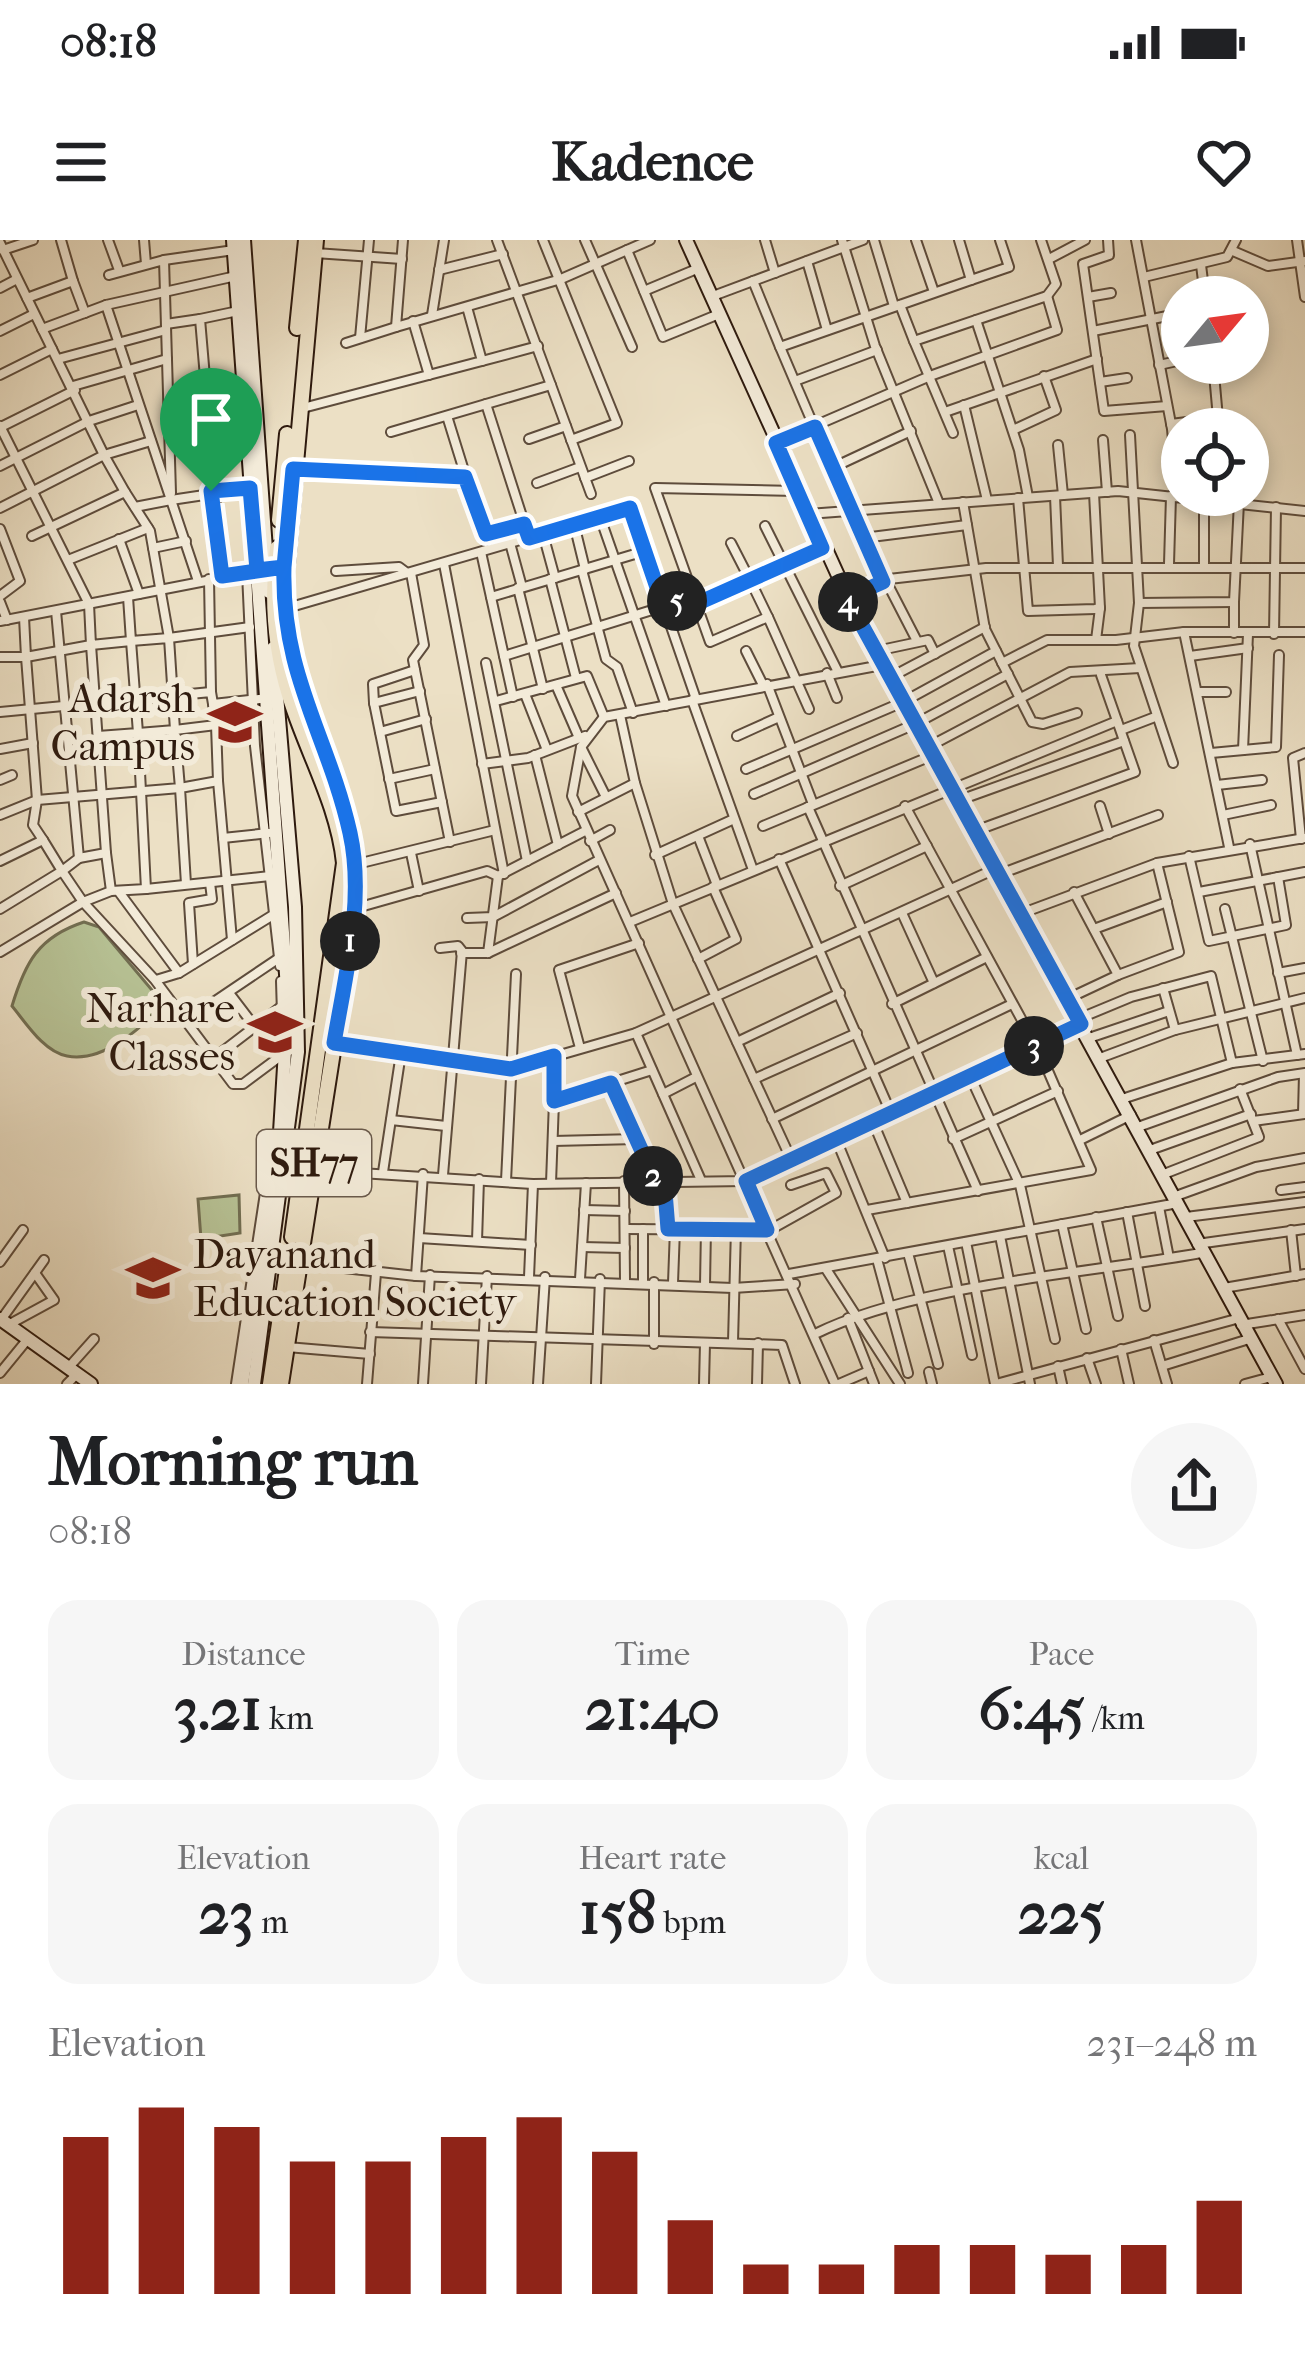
<!DOCTYPE html>
<html lang="en">
<head>
<meta charset="utf-8">
<style>
	:root { --surface:#fff; --page:#f6f6f6; --text:#202124; --muted:#757577; --accent:#8f2418 }
	body { margin:0; font-family:"IM FELL French Canon",serif; background:var(--page); color:var(--text); height:100vh; display:flex; flex-direction:column; font-size:45px; white-space:nowrap }
	* { box-sizing:border-box; margin:0 }
	p { font-size:39px; color:var(--muted) }
	.icon { flex:none; width:66px; height:66px; fill:none; stroke:currentColor; stroke-width:2; stroke-linecap:round; stroke-linejoin:round }
	.map { position:relative; height:1144px; overflow:hidden }
	.details { display:flex; flex-direction:column; background:var(--surface); flex:1 }
	.details>* { flex:none }
	.needle { width:78px; rotate:61deg }
	.fabs { position:absolute; left:1161px; top:36px; display:grid; gap:24px }
	.fabs a { display:grid; place-items:center; width:108px; height:108px; border-radius:50%; background:var(--surface); box-shadow:0 6px 18px #0003; font-size:60px }
	.pin { position:absolute; display:grid; place-items:center; width:102px; height:102px; color:#fff; margin:-123px -51px; border-radius:50% 50% 50% 0; rotate:-45deg; box-shadow:0 0 12px #0007 }
	.pin .icon { rotate:45deg }
	.km { position:absolute; width:60px; height:60px; margin:-30px; border-radius:50%; background:#222; color:#fff; font-size:33px; line-height:60px; text-align:center }
	.round { display:grid; place-items:center; flex:none; width:126px; height:126px; border-radius:63px; background:var(--page) }
	.headline { display:flex; align-items:center; justify-content:space-between; height:204px; padding:0 48px }
	h1 { font-size:66px; font-weight:800; line-height:90px }
	.stats { display:grid; grid-template-columns:repeat(3,1fr); gap:18px; height:204px; padding:12px 48px }
	.stats div { display:grid; align-content:center; border-radius:30px; background:var(--page); text-align:center }
	.stats b { font-size:60px; font-weight:800 }
	.stats small { font-size:33px; font-weight:400 }
	.stats p { font-size:33px }
	.chart { height:336px; padding:24px 48px }
	.chart p { display:flex; justify-content:space-between }
	.chart svg { width:100%; height:216px; margin-top:12px; stroke:var(--accent); stroke-width:6 }
	.status { display:flex; justify-content:space-between; align-items:center; height:84px; padding:0 60px; background:var(--surface); direction:ltr }
	.status svg { height:33px; fill:currentColor }
	header { display:flex; justify-content:space-between; align-items:center; height:156px; padding:0 48px; background:var(--surface); font-size:54px; font-weight:800 }
	.map>svg:first-child { display:block }
	.green { fill:#b7c295; stroke:#726e52; stroke-width:3 }
	.lines { fill:none; stroke-linecap:round; stroke-linejoin:round }
	.street-casing { stroke:#5e4c3c; stroke-width:12 }
	.secondary-casing { stroke:#2e1a0e; stroke-width:16 }
	.primary-casing { stroke:#2e1a0e; stroke-width:18 }
	.street { stroke:#f3ebd9; stroke-width:8 }
	.secondary { stroke:#f3ebd9; stroke-width:12 }
	.primary { stroke:#ece0c5; stroke-width:14 }
	.route-casing { stroke:#fff; stroke-width:24 }
	.route { stroke:#1a73e8; stroke-width:15 }
	.labels { text-anchor:middle; dominant-baseline:central; stroke-width:12; stroke-linejoin:round; paint-order:stroke }
	.shield { fill:#f3ebd9; stroke:#69594b; stroke-width:3 }
	.shield-label { font-size:39px; font-weight:bold; fill:#2e1a0e }
	.poi-label { font-size:42px; fill:#2e1a0e; stroke:#f3ebd9; text-anchor:end }
</style>
</head>
<body>
<div class="status"><b>08:18</b><svg viewBox="0 0 49 12"><path d="M0 12V9h3v3zM5 12V6h3v6zM10 12V3h3v9zM15 12V0h3v12zM26 1h20v11H26zM47 4h2v5h-2z"/></svg></div>
<header><svg class="icon" aria-label="menu" viewBox="0 0 24 24"><path d="M4 6h16M4 12h16M4 18h16"/></svg>Kadence<svg class="icon" aria-label="heart" viewBox="0 0 24 24"><path d="M12 20l-8-8c-3-5 5-10 8-4 3-6 11-1 8 4z"/></svg></header>
<div class="map">
<svg width="1305" height="1144" viewBox="0 0 1305 1144">
	<rect width="100%" height="100%" fill="#ece0c5"/>
	<filter id="stains"><feTurbulence type="fractalNoise" baseFrequency=".00167" numOctaves="4"/><feColorMatrix values="0 0 0 0 .2 0 0 0 0 .09 0 0 0 0 .02 0 0 0 .5 -.17"/></filter>
	<radialGradient id="worn" r=".72"><stop offset=".6" stop-color="#630" stop-opacity="0"/><stop offset="1" stop-color="#630" stop-opacity=".3"/></radialGradient>
	<g class="green">
		<path d="M84 682 99 687 162 762C144 788 102 823 67 816 44 812 26 783 12 766 25 723 38 697 84 682Z"/>
		<path d="M239 955 240 993 201 999 198 959Z"/>
	</g>
	<g class="lines">
		<g class="street-casing">
			<g id="street">
				<path d="M61 0 73 41"/>
				<path d="M108 0 119 30"/>
				<path d="M144 0 146 24"/>
				<path d="M403 0 396 87 561 39 650 0"/>
				<path d="M543 0 617 183 571 200"/>
				<path d="M585 0 632 107"/>
				<path d="M765 0 775 33"/>
				<path d="M842 0 875 106 938 261"/>
				<path d="M874 0 894 66"/>
				<path d="M916 0 934 52"/>
				<path d="M1108 0 1109 15 1083 24 1104 171 1167 166"/>
				<path d="M1136 0 1172 189 1178 256"/>
				<path d="M1297 0 1305 57"/>
				<path d="M0 3 104 215 151 201"/>
				<path d="M3 10 33 0"/>
				<path d="M627 10 663 97 719 74"/>
				<path d="M1233 11 1268 26 1305 21"/>
				<path d="M315 13 402 19"/>
				<path d="M1049 19 1085 0"/>
				<path d="M164 20 234 10"/>
				<path d="M807 21 827 90"/>
				<path d="M1201 25 1205 57"/>
				<path d="M439 30 503 14"/>
				<path d="M109 35 164 20 171 253"/>
				<path d="M1144 37 1227 17 1236 0"/>
				<path d="M971 40 1009 27 1000 0"/>
				<path d="M753 41 780 107 971 40 959 0"/>
				<path d="M0 48 17 39"/>
				<path d="M644 51 699 28"/>
				<path d="M713 56 863 0"/>
				<path d="M1088 57 1111 53"/>
				<path d="M27 58 73 41 85 73"/>
				<path d="M900 65 914 101"/>
				<path d="M432 75 444 0"/>
				<path d="M976 80 1019 210 1028 257"/>
				<path d="M413 81 429 135"/>
				<path d="M166 84 200 79"/>
				<path d="M42 89 106 65"/>
				<path d="M0 91 34 74"/>
				<path d="M1093 91 1182 73"/>
				<path d="M360 98 369 0"/>
				<path d="M346 103 396 87"/>
				<path d="M780 107 850 271 917 401"/>
				<path d="M58 119 166 90"/>
				<path d="M482 121 538 106"/>
				<path d="M1213 123 1219 189"/>
				<path d="M1159 125 1182 120"/>
				<path d="M0 135 52 109"/>
				<path d="M795 141 877 110"/>
				<path d="M1100 142 1127 138"/>
				<path d="M551 145 591 254"/>
				<path d="M73 146 167 119"/>
				<path d="M486 164 529 298"/>
				<path d="M964 165 987 260"/>
				<path d="M299 169 482 121 467 67"/>
				<path d="M945 172 1097 119"/>
				<path d="M447 176 483 292 524 284"/>
				<path d="M1171 184 1218 178"/>
				<path d="M0 186 89 364 91 405 131 401 138 493 98 496"/>
				<path d="M1 187 75 150"/>
				<path d="M1013 190 1056 170 1044 136"/>
				<path d="M391 192 551 145 497 0"/>
				<path d="M953 193 914 101 1047 56 1056 44 1041 0"/>
				<path d="M1130 195 1139 363 1134 406 1173 523"/>
				<path d="M529 199 566 186"/>
				<path d="M1103 200 1107 252"/>
				<path d="M775 203 930 136 1057 90 1047 56"/>
				<path d="M1058 205 1063 255"/>
				<path d="M0 226 89 181 138 165"/>
				<path d="M832 228 911 191"/>
				<path d="M295 229 465 237"/>
				<path d="M585 238 629 221"/>
				<path d="M537 243 580 227"/>
				<path d="M796 251 655 248 710 402 768 377 751 342 822 308"/>
				<path d="M1055 256 1058 326"/>
				<path d="M1018 258 1028 371 1095 369 1100 368 1094 253"/>
				<path d="M171 260 106 65 236 36"/>
				<path d="M171 260 251 248"/>
				<path d="M963 262 985 389 1032 482 1043 484 1077 473"/>
				<path d="M135 267 171 260 198 341"/>
				<path d="M0 268 104 215 125 252"/>
				<path d="M808 274 1118 251 1305 271"/>
				<path d="M600 277 666 466"/>
				<path d="M574 284 585 329"/>
				<path d="M765 286 838 432"/>
				<path d="M0 289 20 341 0 356"/>
				<path d="M543 294 555 338"/>
				<path d="M32 296 125 252 150 291 169 398 250 387"/>
				<path d="M863 298 967 285"/>
				<path d="M119 299 139 354"/>
				<path d="M510 303 522 347"/>
				<path d="M153 308 186 301"/>
				<path d="M481 312 513 457"/>
				<path d="M68 320 148 288"/>
				<path d="M444 324 504 634"/>
				<path d="M1169 324 1171 256"/>
				<path d="M1204 324V258"/>
				<path d="M582 330 606 419 617 427 633 473"/>
				<path d="M336 331 399 327 407 333"/>
				<path d="M247 333 255 506 280 726"/>
				<path d="M411 333 424 405 413 420 450 602"/>
				<path d="M222 336 200 79 238 71"/>
				<path d="M209 339 211 452"/>
				<path d="M550 339 576 438"/>
				<path d="M518 348 543 449"/>
				<path d="M491 357 645 311"/>
				<path d="M849 357 889 339 986 328H1305"/>
				<path d="M0 362 7 380"/>
				<path d="M1139 363 1234 362 1239 262"/>
				<path d="M696 365 751 342 731 303"/>
				<path d="M284 369 630 268 696 459"/>
				<path d="M56 371 79 618 62 631 83 662 111 651 106 613"/>
				<path d="M24 377 26 417 91 405 106 613 79 618"/>
				<path d="M768 377 809 469"/>
				<path d="M0 381 247 333"/>
				<path d="M1184 392 1229 607"/>
				<path d="M1234 393V362"/>
				<path d="M1274 394 1276 267"/>
				<path d="M1096 400 1100 368"/>
				<path d="M746 411 763 445"/>
				<path d="M876 411 928 400 935 414"/>
				<path d="M504 416 694 357"/>
				<path d="M1190 416 1248 408"/>
				<path d="M0 417H26L37 560 0 575"/>
				<path d="M486 423 527 621"/>
				<path d="M1002 423 1047 400H1116L1184 392H1305"/>
				<path d="M827 433 837 458"/>
				<path d="M891 437 985 387"/>
				<path d="M767 444 813 564"/>
				<path d="M556 445 579 498"/>
				<path d="M420 451 374 463 396 571 442 562"/>
				<path d="M1199 452H1226"/>
				<path d="M525 454 547 510"/>
				<path d="M692 460 753 630"/>
				<path d="M496 461 587 436 604 477"/>
				<path d="M374 463 373 444 415 430"/>
				<path d="M0 472 211 452 213 464 269 458"/>
				<path d="M1121 490 1155 477"/>
				<path d="M380 492 426 479"/>
				<path d="M737 496 779 477"/>
				<path d="M581 507 606 557"/>
				<path d="M928 507 1070 432 1140 428"/>
				<path d="M0 509 33 503"/>
				<path d="M1243 510 1248 394"/>
				<path d="M1211 513 1276 507 1279 415"/>
				<path d="M535 515 558 605"/>
				<path d="M482 524 528 518 585 496"/>
				<path d="M746 529 903 462 996 411"/>
				<path d="M389 539 435 529"/>
				<path d="M0 540 12 535"/>
				<path d="M218 541 232 700"/>
				<path d="M1217 545 1262 540"/>
				<path d="M754 554 915 484 1008 434"/>
				<path d="M957 561 1124 501"/>
				<path d="M1100 566 1109 594"/>
				<path d="M808 567 978 951"/>
				<path d="M578 572 635 543 620 475"/>
				<path d="M1223 575 1271 565"/>
				<path d="M763 586 931 516"/>
				<path d="M975 591 1135 532 1101 435"/>
				<path d="M698 596 717 645"/>
				<path d="M223 598 269 593"/>
				<path d="M1301 599 1293 518 1305 513"/>
				<path d="M590 601 610 590"/>
				<path d="M1250 604 1297 815"/>
				<path d="M411 613 419 651"/>
				<path d="M655 615 734 579"/>
				<path d="M1189 616 1209 701 1286 685 1278 637"/>
				<path d="M779 619 891 873"/>
				<path d="M0 621 43 600 33 585 37 560 180 548 175 490 216 485 213 464"/>
				<path d="M357 624 495 590"/>
				<path d="M1000 634 1158 575"/>
				<path d="M186 644 180 548 218 541 216 485"/>
				<path d="M840 646 927 606"/>
				<path d="M146 649 270 636"/>
				<path d="M111 651 146 649 138 493 175 490 169 398 131 401 128 357"/>
				<path d="M119 652 179 733"/>
				<path d="M1074 652 1118 735 1179 712 1157 623"/>
				<path d="M1199 652 1305 632"/>
				<path d="M0 669 62 631 43 600"/>
				<path d="M353 669 487 631 498 636 585 591"/>
				<path d="M1225 669 1263 821"/>
				<path d="M902 673 934 743"/>
				<path d="M1020 674 1157 623 1305 598"/>
				<path d="M467 678 493 677 599 620"/>
				<path d="M630 682 1117 481"/>
				<path d="M1094 689 1167 662"/>
				<path d="M440 708 458 706 462 711 443 935"/>
				<path d="M0 712 83 662 155 740 233 844H243L286 812"/>
				<path d="M461 713H488L498 636"/>
				<path d="M488 713 616 653"/>
				<path d="M698 719 736 699 713 647"/>
				<path d="M193 724 189 663 212 659 210 643"/>
				<path d="M1278 733 1305 728"/>
				<path d="M156 740 179 733 273 675"/>
				<path d="M281 741 282 774"/>
				<path d="M1163 748 1175 790"/>
				<path d="M229 753 278 817"/>
				<path d="M1067 759 1118 735"/>
				<path d="M892 764 987 717"/>
				<path d="M1078 779 1131 757 1211 736 1232 823 1122 859"/>
				<path d="M187 780 279 718"/>
				<path d="M636 793 700 938"/>
				<path d="M1089 798 1169 771"/>
				<path d="M737 802 840 753"/>
				<path d="M334 803 511 829 636 793 995 629"/>
				<path d="M580 808 559 730 639 703"/>
				<path d="M554 816V861"/>
				<path d="M214 818 282 766"/>
				<path d="M1100 818 1175 790 1305 758"/>
				<path d="M1232 823 1305 814"/>
				<path d="M970 836 1020 945 1055 1099"/>
				<path d="M754 839 857 793"/>
				<path d="M611 843 655 940"/>
				<path d="M663 854 696 837"/>
				<path d="M1303 874 1304 834"/>
				<path d="M772 879 1012 764"/>
				<path d="M391 880 446 886"/>
				<path d="M1253 881 1305 874"/>
				<path d="M873 882 907 963"/>
				<path d="M1138 887 1278 837 1305 833"/>
				<path d="M836 899 885 1018"/>
				<path d="M953 899 1058 851"/>
				<path d="M1080 900 1131 875"/>
				<path d="M553 901 637 899"/>
				<path d="M1150 910 1251 874"/>
				<path d="M791 919 1079 784"/>
				<path d="M313 930 533 944 746 941 791 919 673 664 635 543"/>
				<path d="M383 932 401 813"/>
				<path d="M1164 934 1259 897 1240 849"/>
				<path d="M664 939 667 989"/>
				<path d="M506 941 516 734"/>
				<path d="M624 941 625 1040"/>
				<path d="M551 943 554 861 652 830"/>
				<path d="M1281 950 1305 947"/>
				<path d="M1176 956 1256 927 1305 918"/>
				<path d="M1159 967 1169 1018"/>
				<path d="M584 970 625 971"/>
				<path d="M867 970 1091 930 1042 817 905 566"/>
				<path d="M1127 972 1145 1066"/>
				<path d="M1096 977 1118 1076"/>
				<path d="M1186 977 1305 962"/>
				<path d="M1062 984 1086 1089"/>
				<path d="M626 989 768 990"/>
				<path d="M643 989V1041"/>
				<path d="M1291 990 1296 1036"/>
				<path d="M768 991 836 953 826 933 791 945"/>
				<path d="M1000 996 1030 1144"/>
				<path d="M419 998 531 1005"/>
				<path d="M477 1001 479 939"/>
				<path d="M966 1002 995 1144"/>
				<path d="M1197 1004 1305 989"/>
				<path d="M948 1006 972 1115"/>
				<path d="M582 1007 625 1008"/>
				<path d="M908 1013 938 1124"/>
				<path d="M877 1019 908 1133"/>
				<path d="M0 1022 23 990"/>
				<path d="M299 1023 416 1036 733 1048 795 1044"/>
				<path d="M826 1029 900 1144"/>
				<path d="M789 1034 1178 963"/>
				<path d="M416 1036 423 934"/>
				<path d="M529 1037 533 944"/>
				<path d="M580 1039 586 943"/>
				<path d="M673 1043 675 989"/>
				<path d="M705 1045 706 988"/>
				<path d="M1224 1048 1305 1034"/>
				<path d="M291 1071 372 1073"/>
				<path d="M848 1078 874 1144"/>
				<path d="M1278 1079 1305 1129"/>
				<path d="M1 1080 44 1020"/>
				<path d="M8 1085 54 1060 35 1033"/>
				<path d="M1241 1085 1305 1075"/>
				<path d="M370 1092 782 1105 795 1144"/>
				<path d="M815 1094C916 1044 1085 1034 1201 1013"/>
				<path d="M1154 1100 1167 1144"/>
				<path d="M733 1102 736 988"/>
				<path d="M654 1104V1042"/>
				<path d="M287 1107 370 1114"/>
				<path d="M1121 1109 1129 1144"/>
				<path d="M1087 1118 1096 1144"/>
				<path d="M1058 1126 1062 1144"/>
				<path d="M1162 1126 1249 1099"/>
				<path d="M69 1127 94 1099"/>
				<path d="M929 1132 932 1144"/>
				<path d="M0 1133 27 1100"/>
				<path d="M67 1144 77 1134"/>
				<path d="M236 1144 270 920"/>
				<path d="M367 1144 376 1033"/>
				<path d="M423 1144 430 1035"/>
				<path d="M481 1144 487 1036"/>
				<path d="M538 1144 545 1037"/>
				<path d="M596 1144 600 1039"/>
				<path d="M704 1144 705 1103"/>
				<path d="M757 1144 758 1103"/>
				<path d="M835 1144 572 556 581 507 604 477 882 425"/>
				<path d="M839 1144 869 1131"/>
				<path d="M996 1144 1236 1079"/>
				<path d="M1245 1144 1271 1137"/>
			</g>
		</g>
		<g class="secondary-casing">
			<g id="secondary">
				<path d="M233 0 288 762 280 892 242 1144"/>
				<path d="M244 0 269 352"/>
				<path d="M686 0 860 384 1276 1144"/>
				<path d="M0 1079 91 1144"/>
				<path d="M254 1144 298 812 295 667 273 408"/>
			</g>
		</g>
		<g class="primary-casing">
			<g id="primary">
				<path d="M297 88 306 0"/>
				<path d="M279 280 287 194"/>
				<path d="M277 308C271 357 274 407 289 455 306 511 338 564 344 623L292 997"/>
				<path d="M270 1144 286 1036"/>
				<path d="M281 1144 350 703 355 625 346 576 299 451 283 369 316 0"/>
			</g>
		</g>
		<use href="#street" class="street"/>
		<use href="#secondary" class="secondary"/>
		<use href="#primary" class="primary"/>
	</g>
	<g class="lines">
		<g class="route-casing">
			<path id="route" d="M211 251 222 336 284 327C281 436 328 495 350 593 365 660 345 737 334 803L511 829 554 816V861L611 843 655 940 664 939 668 989 767 990 746 941 1081 784 847 358 883 342 815 187 776 203 822 308 696 364 694 357 663 365 630 268 529 298 524 284 486 294 465 237 293 229 284 327 257 330 250 248 211 251"/>
		</g>
		<use href="#route" class="route"/>
	</g>
	<defs>
		<g id="university-bare" transform="scale(4.14)"><path d="M0-5L7-2L0 1L-7-2ZM-4 1L0 2.5L4 1V4Q0 6-4 4Z" fill="#8f2418" stroke="#f3ebd9" stroke-width="2.5" paint-order="stroke"/></g>
	</defs>
	<g fill-rule="evenodd">
		<use href="#university-bare" x="235" y="482"/>
		<use href="#university-bare" x="275" y="792"/>
		<use href="#university-bare" x="153" y="1038"/>
	</g>
	<g class="labels">
		<rect class="shield" x="257" y="890" width="114" height="66" rx="9"/>
		<g class="shield-label">
			<text x="314" y="923">SH77</text>
		</g>
		<g class="poi-label">
			<text x="195" y="458">Adarsh<tspan x="195" dy="48">Campus</tspan></text>
			<text x="235" y="768">Narhare<tspan x="235" dy="48">Classes</tspan></text>
			<text x="193" y="1014" text-anchor="start">Dayanand<tspan x="193" dy="48">Education Society</tspan></text>
		</g>
	</g>
	<rect width="100%" height="100%" filter="url(#stains)"/>
	<rect width="100%" height="100%" fill="url(#worn)"/>
</svg>
<div class="fabs">
<a><svg class="needle" viewBox="-14 -14 28 28"><path d="M0-13l5 13h-10z" fill="#e53935"/><path d="M0 13l5-13h-10z" fill="#757577"/></svg></a>
<a><svg class="icon" aria-label="locate" viewBox="0 0 24 24"><circle cx="12" cy="12" r="6"/><path d="M12 2v4M12 18v4M2 12h4M18 12h4"/></svg></a>
</div>
<div class="pin" style="left:211px;top:251px;background:#1e9e55"><svg class="icon" aria-label="arrive" viewBox="0 0 24 24"><path d="M6 21V4h12l-3 4 3 4H6"/></svg></div>
<b class="km" style="left:350px;top:701px">1</b>
<b class="km" style="left:653px;top:936px">2</b>
<b class="km" style="left:1034px;top:806px">3</b>
<b class="km" style="left:848px;top:362px">4</b>
<b class="km" style="left:677px;top:361px">5</b>
</div>
<section class="details">
<div class="headline"><div><h1>Morning run</h1><p>08:18</p></div><a class="round"><svg class="icon" aria-label="share" viewBox="0 0 24 24"><path d="M12 15V3M7 8l5-5 5 5M5 13v7h14v-7"/></svg></a></div>
<div class="stats">
<div><p>Distance</p><b>3.21<small> km</small></b></div>
<div><p>Time</p><b>21:40</b></div>
<div><p>Pace</p><b>6:45<small> /km</small></b></div>
</div>
<div class="stats">
<div><p>Elevation</p><b>23<small> m</small></b></div>
<div><p>Heart rate</p><b>158<small> bpm</small></b></div>
<div><p>kcal</p><b>225</b></div>
</div>
<div class="chart"><p><span>Elevation</span>231–248 m</p>
<svg viewBox="0 0 160 44" preserveAspectRatio="none"><path d="M5 44V12M15 44V6M25 44V10M35 44V17M45 44V17M55 44V12M65 44V8M75 44V15M85 44V29M95 44V38M105 44V38M115 44V34M125 44V34M135 44V36M145 44V34M155 44V25"/></svg>
</div>
</section>
</body>
</html>
